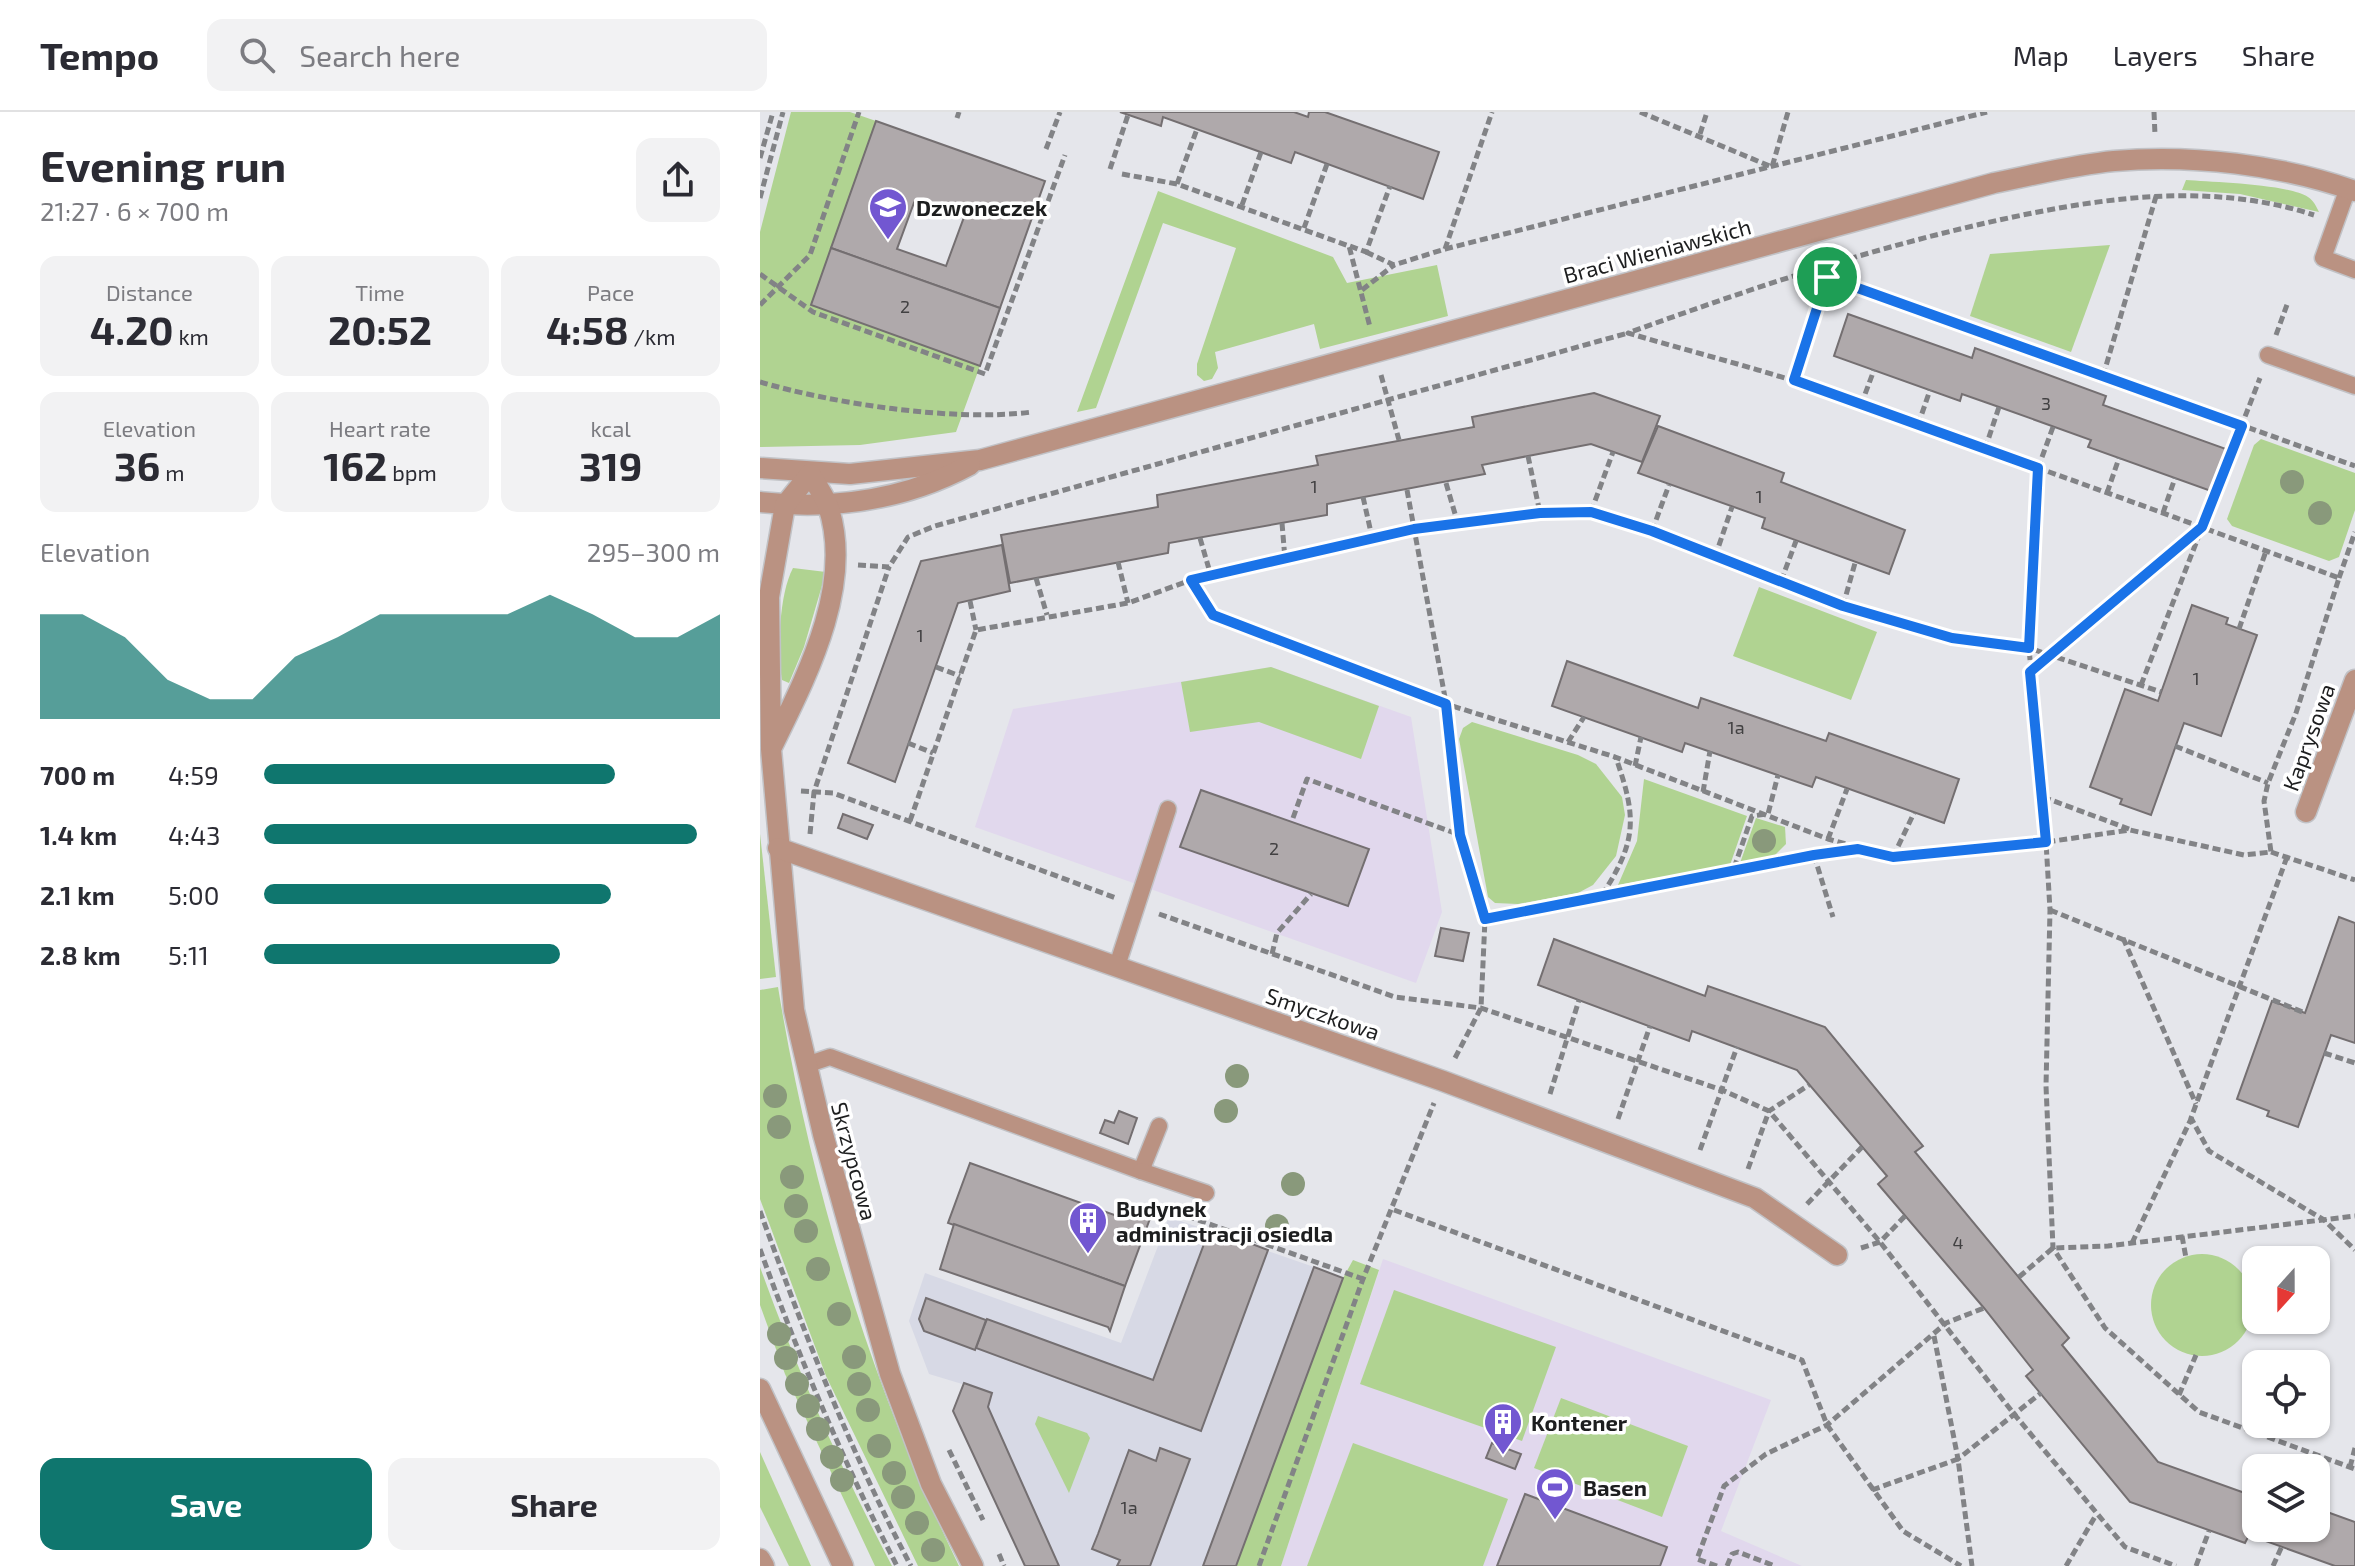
<!DOCTYPE html>
<html lang="en">
<head>
<meta charset="utf-8">
<style>
	:root { --surface:#fff; --page:#f2f2f3; --text:#2b2b33; --muted:#7c7c81; --line:#e1e1e2; --accent:#0f766e }
	body { margin:0; font-family:"Exo 2",sans-serif; background:var(--page); color:var(--text); height:100vh; display:flex; flex-direction:column; font-size:30px; white-space:nowrap }
	* { box-sizing:border-box; margin:0 }
	p { font-size:26px; color:var(--muted) }
	.icon { flex:none; width:44px; height:44px; fill:none; stroke:currentColor; stroke-width:2; stroke-linecap:round; stroke-linejoin:round }
	.map { position:relative; flex:1; overflow:hidden }
	.drawer { display:flex; flex-direction:column; background:var(--surface); width:760px }
	.drawer>* { flex:none }
	.needle { width:52px; rotate:201deg }
	.tools { position:absolute; left:1482px; top:1134px; display:grid; gap:16px }
	.tools a { display:grid; place-items:center; width:88px; height:88px; border-radius:16px; background:var(--surface); box-shadow:0 2px 6px #0004; font-size:40px }
	.pin { position:absolute; display:grid; place-items:center; width:68px; height:68px; color:#fff; margin:-34px; border:4px solid #fff; border-radius:50%; box-shadow:0 2px 8px #0007 }
	.round { display:grid; place-items:center; flex:none; width:84px; height:84px; border-radius:16px; background:var(--page) }
	.head { display:flex; align-items:center; justify-content:space-between; height:136px; padding:0 40px }
	h1 { font-size:44px; font-weight:700; line-height:60px }
	.metrics { display:grid; grid-template-columns:repeat(3,1fr); gap:12px; height:136px; padding:8px 40px }
	.metrics div { display:grid; align-content:center; border-radius:16px; background:var(--page); text-align:center }
	.metrics b { font-size:40px; font-weight:700 }
	.metrics small { font-size:22px; font-weight:400 }
	.metrics p { font-size:22px }
	.chart { height:224px; padding:16px 40px }
	.chart p { display:flex; justify-content:space-between }
	.chart svg { width:100%; height:144px; margin-top:8px; fill:var(--accent); opacity:.7 }
	.cta { display:flex; gap:16px; margin-top:auto; padding:16px 40px }
	.cta a { flex:1; height:92px; border-radius:16px; background:var(--accent); color:#fff; font-size:32px; font-weight:700; line-height:92px; text-align:center }
	.cta a+a { background:var(--page); color:var(--text) }
	ul { padding:0 40px; list-style:none; font-size:26px }
	li { display:grid; grid-template-columns:128px 96px 1fr; align-items:center; height:60px }
	li i { height:20px; border-radius:10px; background:var(--accent) }
	header { display:flex; align-items:center; gap:48px; box-sizing:border-box; height:112px; padding:0 40px; background:var(--surface); border-bottom:2px solid var(--line) }
	header strong { font-size:38px }
	nav { display:flex; gap:44px; margin-inline-start:auto; font-size:28px }
	.search { width:560px; height:72px; background:var(--page); display:flex; align-items:center; gap:20px; box-sizing:border-box; padding:0 28px; border-radius:16px; color:var(--muted); font-size:30px }
	main { display:flex; flex:1; min-height:0 }
	.map>svg:first-child { display:block }
	.built { fill:#d7d9e5 }
	.education { fill:#e1d8ed }
	.green { fill:#b0d391 }
	.building { fill:#afa9ab; stroke:#746f71; stroke-width:2; fill-rule:evenodd }
	.lines { fill:none; stroke-linecap:round; stroke-linejoin:round }
	.service-casing { stroke:#c1c2c6; stroke-width:19 }
	.minor-casing { stroke:#c1c2c6; stroke-width:23 }
	.tertiary-casing { stroke:#c1c2c6; stroke-width:23 }
	.path { stroke:#828386; stroke-width:5; stroke-dasharray:8 4; stroke-linecap:butt }
	.service { stroke:#ba9282; stroke-width:16 }
	.minor { stroke:#ba9282; stroke-width:20 }
	.tertiary { stroke:#ba9282; stroke-width:20 }
	.tree { fill:#89997b }
	.route-casing { stroke:#fff; stroke-width:16 }
	.route { stroke:#1a73e8; stroke-width:10 }
	.labels { text-anchor:middle; dominant-baseline:central; stroke-width:7; stroke-linejoin:round; paint-order:stroke }
	.number-label { font-size:18px; fill:#424142 }
	.poi-label { font-size:22px; font-weight:bold; fill:#1d1e1f; stroke:#fff; text-anchor:start }
	.street-label { font-size:22px; fill:#1d1e1f; stroke:#fff }
</style>
</head>
<body>
<header>
<strong>Tempo</strong>
<div class="search"><svg class="icon" aria-label="search" viewBox="0 0 24 24"><circle cx="10" cy="10" r="6"/><path d="M15 15l6 6"/></svg>Search here</div>
<nav><a>Map</a><a>Layers</a><a>Share</a></nav>
</header>
<main>
<section class="drawer">
<div class="head"><div><h1>Evening run</h1><p>21:27 · 6 × 700 m</p></div><a class="round"><svg class="icon" aria-label="share" viewBox="0 0 24 24"><path d="M12 15V3M7 8l5-5 5 5M5 13v7h14v-7"/></svg></a></div>
<div class="metrics">
<div><p>Distance</p><b>4.20<small> km</small></b></div>
<div><p>Time</p><b>20:52</b></div>
<div><p>Pace</p><b>4:58<small> /km</small></b></div>
</div>
<div class="metrics">
<div><p>Elevation</p><b>36<small> m</small></b></div>
<div><p>Heart rate</p><b>162<small> bpm</small></b></div>
<div><p>kcal</p><b>319</b></div>
</div>
<div class="chart"><p><span>Elevation</span>295–300 m</p>
<svg viewBox="0 0 160 44" preserveAspectRatio="none"><path d="M0 44V12L10 12L20 19L30 32L40 38L50 38L60 25L70 19L80 12L90 12L100 12L110 12L120 6L130 12L140 19L150 19L160 12V44z"/></svg>
</div>
<ul>
<li><b>700 m</b>4:59<i style="width:77%"></i></li>
<li><b>1.4 km</b>4:43<i style="width:95%"></i></li>
<li><b>2.1 km</b>5:00<i style="width:76%"></i></li>
<li><b>2.8 km</b>5:11<i style="width:65%"></i></li>
</ul>
<div class="cta"><a>Save</a><a>Share</a></div>
</section>
<div class="map">
<svg width="1595" height="1454" viewBox="0 0 1595 1454">
	<rect width="100%" height="100%" fill="#e5e6eb"/>
	<path class="built" d="M409 1105 554 1155 443 1454H299L228 1295 232 1281 169 1262 149 1209 165 1161 361 1231Z"/>
	<g class="education">
		<path d="M511 555 651 605 682 800 656 871 215 715 253 597Z"/>
		<path d="M623 1147 1011 1288 961 1419 1042 1454H521Z"/>
	</g>
	<g class="green">
		<path d="M31 0H90L116 9 51 193 220 254 196 320 100 333 0 335V120Z"/>
		<path d="M1426 68C1452 70 1528 72 1548 85 1554 89 1556 94 1559 100L1480 82 1422 78Z"/>
		<path d="M398 79 573 145 587 171 677 153 688 204 560 237 554 212 455 240 458 256 452 267 444 269 437 263V252L476 136 403 111 336 296 317 300Z"/>
		<path d="M1350 133 1311 240 1210 204 1230 142Z"/>
		<path d="M1501 327 1595 361V398L1579 445 1569 449 1472 414 1467 407 1494 333Z"/>
		<path d="M33 456 66 460 44 535 29 571 22 568C17 540 19 482 33 456Z"/>
		<path d="M999 475 1117 520 1091 588 973 544Z"/>
		<path d="M511 555 619 594 601 647 499 610 430 620 421 570Z"/>
		<path d="M712 610 818 643 836 652 862 685 865 703 856 744 833 773 818 781 758 792 735 791 728 785 699 627 703 616Z"/>
		<path d="M884 667 987 704 970 753 858 773 877 729Z"/>
		<path d="M996 706 1025 715 1026 732 1014 744 980 751Z"/>
		<path d="M0 722 16 865 0 867Z"/>
		<path d="M18 875C51 1076 110 1271 199 1454H158L66 1264 0 1087V878Z"/>
		<circle cx="1442" cy="1193" r="51"/>
		<path d="M593 1148 619 1158 521 1454H476L583 1166Z"/>
		<path d="M0 1155C37 1258 81 1357 132 1454H115L25 1262 0 1193Z"/>
		<path d="M634 1178 796 1235 762 1329 600 1272Z"/>
		<path d="M801 1286 928 1334 902 1405 774 1356Z"/>
		<path d="M278 1304 327 1321 330 1326 309 1381 275 1312Z"/>
		<path d="M593 1331 748 1387 723 1454H547Z"/>
		<path d="M0 1340 51 1454H29L0 1395Z"/>
	</g>
	<g class="building">
		<path d="M360 0H534L548 5 549 0H565L679 40 663 87 535 40 531 51 403 5 401 14Z"/>
		<path d="M116 9 285 69 240 196 71 136ZM155 88 204 105 186 154 137 137Z"/>
		<path d="M71 136 240 196 220 254 51 193Z"/>
		<path d="M1088 202 1212 246 1215 236 1346 284 1343 293 1466 337 1451 379 1328 335 1331 328 1239 295 1202 282 1200 289 1074 244Z"/>
		<path d="M834 281 900 304 882 350 831 332 768 344 722 353 725 362 567 392V403L409 431 408 441 250 471 241 423 398 395 397 383 558 353 556 344 714 315 712 305Z"/>
		<path d="M898 314 1024 361 1021 370 1145 418 1129 462 1002 416 1005 406 878 361Z"/>
		<path d="M242 433 250 479 198 491 135 670 88 651 161 449Z"/>
		<path d="M1432 493 1468 506 1466 512 1497 523 1461 624 1424 611 1391 703 1360 692 1362 687 1330 675 1365 577 1398 589Z"/>
		<path d="M807 549 938 596 941 586 1066 629 1069 621 1199 667 1184 711 1056 665 1052 675 925 631 922 640 792 594Z"/>
		<path d="M441 678 609 737 588 794 420 735Z"/>
		<path d="M83 702 113 713 107 727 78 716Z"/>
		<path d="M1579 805 1595 811V931L1571 923 1538 1015 1507 1004 1509 999 1477 987 1512 889 1545 901Z"/>
		<path d="M681 816 709 821 703 849 675 844Z"/>
		<path d="M794 827 945 884 948 874 1065 915 1163 1034 1155 1040 1309 1226 1302 1233 1398 1350 1496 1385V1416H1556V1396L1595 1410V1454H1575L1489 1423 1485 1431 1370 1390 1266 1264 1273 1258 1224 1196 1118 1072 1127 1064 1037 958 932 919 929 929 778 873Z"/>
		<path d="M359 999 377 1006 368 1032 340 1021 345 1008 354 1011Z"/>
		<path d="M210 1051 357 1104 361 1091 395 1102 391 1104 365 1174 188 1111Z"/>
		<path d="M194 1112 365 1174 350 1219 348 1215 180 1157Z"/>
		<path d="M450 1116 508 1138 441 1319 216 1236 227 1207 393 1268Z"/>
		<path d="M554 1155 583 1166 476 1454H443Z"/>
		<path d="M166 1186 226 1208 215 1238 164 1219 159 1207Z"/>
		<path d="M204 1271 232 1281 228 1295 299 1454H265L193 1299Z"/>
		<path d="M732 1331 761 1342 755 1357 726 1346Z"/>
		<path d="M400 1336 430 1347 390 1454H357L360 1448 332 1437 338 1422 369 1338 396 1349Z"/>
		<path d="M765 1382 907 1435 900 1454H737Z"/>
	</g>
	<g class="lines">
		<g class="service-casing">
			<g id="service">
				<path d="M1588 76 1563 146 1595 158"/>
				<path d="M1508 243 1595 274"/>
				<path d="M357 854 408 697"/>
				<path d="M46 953 70 945 381 1059 399 1014"/>
				<path d="M381 1059 446 1081"/>
			</g>
		</g>
		<g class="minor-casing">
			<g id="minor">
				<path d="M0 356 90 362 220 348 1234 71C1273 63 1313 53 1354 49 1432 42 1521 53 1595 79"/>
				<path d="M0 390C73 398 145 388 210 353"/>
				<path d="M11 637C45 567 95 474 68 394 64 383 56 372 50 362L25 393 9 485 11 637 34 898 63 1022 130 1262 171 1372 213 1454"/>
				<path d="M1546 700 1595 568"/>
				<path d="M18 736 683 969 995 1086 1077 1143"/>
			</g>
		</g>
		<g class="tertiary-casing">
			<g id="tertiary">
				<path d="M0 1277 83 1454"/>
				<path d="M0 1447 4 1454"/>
			</g>
		</g>
		<g class="path">
			<path d="M880 0 1012 55 1028 0"/>
			<path d="M1394 0 1395 23"/>
			<path d="M197 6 199 0"/>
			<path d="M940 22 947 0"/>
			<path d="M286 37 300 0"/>
			<path d="M0 46 13 0"/>
			<path d="M350 57 368 3"/>
			<path d="M362 62 417 72 589 134 610 215"/>
			<path d="M417 72 437 17"/>
			<path d="M0 86 23 0"/>
			<path d="M482 93 501 40"/>
			<path d="M544 116 567 52"/>
			<path d="M590 134 606 140 630 74"/>
			<path d="M685 137 1227 0"/>
			<path d="M606 140 634 153 685 137 732 0"/>
			<path d="M1048 157 1595 354"/>
			<path d="M0 162 53 200 225 262 305 43"/>
			<path d="M602 178 634 153"/>
			<path d="M0 193 50 143 99 0"/>
			<path d="M1516 223 1528 190"/>
			<path d="M621 263 639 328"/>
			<path d="M1343 264 1397 81"/>
			<path d="M1034 268 1072 150"/>
			<path d="M0 270C75 292 195 310 272 300"/>
			<path d="M1101 293 1114 258"/>
			<path d="M1158 313 1170 278"/>
			<path d="M1293 315 1278 356 1269 536 1286 730 1370 718 1484 743 1511 740 1504 689 1508 671 1536 601 1579 466C1456 420 1332 375 1208 331 1149 310 1091 286 1031 268 977 251 922 237 868 221 984 179 1096 141 1217 113 1326 88 1444 67 1554 103"/>
			<path d="M1225 337 1239 295"/>
			<path d="M768 344 780 401"/>
			<path d="M686 371 698 412"/>
			<path d="M647 378 686 591"/>
			<path d="M1347 381 1359 346"/>
			<path d="M603 385 612 425"/>
			<path d="M831 400 853 340"/>
			<path d="M1403 401 1415 366"/>
			<path d="M522 411 525 447"/>
			<path d="M892 419 909 373"/>
			<path d="M440 426 451 464"/>
			<path d="M955 445 972 395"/>
			<path d="M358 450 368 491"/>
			<path d="M98 453 129 455 148 425 175 414 868 221"/>
			<path d="M276 466 287 503"/>
			<path d="M1579 466 1595 420"/>
			<path d="M431 468 453 503 686 592"/>
			<path d="M1021 469 1036 429"/>
			<path d="M210 489 216 518"/>
			<path d="M1083 494 1095 451"/>
			<path d="M1479 517 1506 439"/>
			<path d="M176 555 200 564"/>
			<path d="M1270 560 1442 415"/>
			<path d="M1381 573 1500 266"/>
			<path d="M808 630 824 605"/>
			<path d="M148 631 173 641"/>
			<path d="M1415 634 1508 671"/>
			<path d="M875 654 881 625"/>
			<path d="M41 679 73 681 356 786"/>
			<path d="M943 680 950 639"/>
			<path d="M1283 685 1369 717"/>
			<path d="M533 706 547 667 700 723"/>
			<path d="M150 709 216 518 368 491 431 468 612 425 780 401 831 400 1083 494 1192 526 1269 536 1401 580"/>
			<path d="M50 722 54 680 129 455"/>
			<path d="M1068 727 1087 677"/>
			<path d="M1511 740 1595 768"/>
			<path d="M1054 743 1073 805"/>
			<path d="M1133 745 1154 701"/>
			<path d="M1527 745 1431 1006 1449 1039 1564 1108 1595 1138"/>
			<path d="M974 756 992 704 1008 702 1018 663"/>
			<path d="M842 783C877 729 877 706 856 646"/>
			<path d="M1290 798 1545 901"/>
			<path d="M399 802 635 885 721 896 962 978 1009 999 1120 1130 1254 1302 1365 1435 1416 1454"/>
			<path d="M725 807 974 757 1097 737"/>
			<path d="M1363 826 1436 992"/>
			<path d="M512 842 517 821 551 782"/>
			<path d="M1564 941 1595 951"/>
			<path d="M695 946 721 896 725 807 700 723 686 592 855 645 1068 727 1133 745 1286 730 1290 798 1286 974 1293 1136 1345 1216 1439 1300 1595 1357"/>
			<path d="M790 982 819 888"/>
			<path d="M858 1007 890 914"/>
			<path d="M940 1038 977 935"/>
			<path d="M988 1057 1009 999 1049 973"/>
			<path d="M1047 1092 1102 1035"/>
			<path d="M634 1098 1042 1248 1067 1313 1143 1419 1201 1454"/>
			<path d="M0 1099C44 1221 90 1339 151 1454"/>
			<path d="M427 1104 603 1167"/>
			<path d="M1422 1124 1426 1146"/>
			<path d="M1372 1131 1431 1007"/>
			<path d="M1101 1136 1120 1130 1145 1104"/>
			<path d="M0 1137C39 1246 84 1351 137 1454"/>
			<path d="M1259 1165 1293 1136 1348 1134 1595 1104"/>
			<path d="M1174 1224 1198 1347 1281 1281"/>
			<path d="M1419 1283 1436 1243"/>
			<path d="M189 1338 223 1408"/>
			<path d="M1590 1355 1595 1336"/>
			<path d="M1112 1378 1198 1347 1212 1454"/>
			<path d="M239 1442 244 1454"/>
			<path d="M499 1454 603 1167 674 991"/>
			<path d="M957 1454 937 1447 964 1374 1006 1342 1067 1313 1186 1211 1224 1196"/>
			<path d="M967 1454 972 1442 978 1440 1015 1454"/>
			<path d="M1306 1454 1336 1403"/>
			<path d="M1436 1454 1449 1419"/>
			<path d="M1513 1454 1522 1434"/>
		</g>
		<use href="#service" class="service"/>
		<use href="#minor" class="minor"/>
		<use href="#tertiary" class="tertiary"/>
	</g>
	<g class="tree">
		<circle cx="1532" cy="370" r="12"/>
		<circle cx="1560" cy="401" r="12"/>
		<circle cx="1004" cy="729" r="12"/>
		<circle cx="477" cy="964" r="12"/>
		<circle cx="15" cy="984" r="12"/>
		<circle cx="466" cy="999" r="12"/>
		<circle cx="19" cy="1015" r="12"/>
		<circle cx="32" cy="1065" r="12"/>
		<circle cx="533" cy="1072" r="12"/>
		<circle cx="36" cy="1094" r="12"/>
		<circle cx="517" cy="1114" r="12"/>
		<circle cx="46" cy="1119" r="12"/>
		<circle cx="58" cy="1157" r="12"/>
		<circle cx="79" cy="1202" r="12"/>
		<circle cx="19" cy="1222" r="12"/>
		<circle cx="94" cy="1245" r="12"/>
		<circle cx="26" cy="1246" r="12"/>
		<circle cx="37" cy="1272" r="12"/>
		<circle cx="99" cy="1272" r="12"/>
		<circle cx="48" cy="1294" r="12"/>
		<circle cx="108" cy="1298" r="12"/>
		<circle cx="58" cy="1317" r="12"/>
		<circle cx="119" cy="1334" r="12"/>
		<circle cx="72" cy="1345" r="12"/>
		<circle cx="134" cy="1361" r="12"/>
		<circle cx="82" cy="1368" r="12"/>
		<circle cx="143" cy="1385" r="12"/>
		<circle cx="157" cy="1411" r="12"/>
		<circle cx="173" cy="1438" r="12"/>
	</g>
	<g class="lines">
		<g class="route-casing">
			<path id="route" d="M1067 165 1482 314 1442 415 1270 560 1286 730 1133 745 1098 737 1054 743 725 807 700 723 686 592 453 503 431 468 654 417 780 401 831 400 892 419 1083 494 1192 526 1269 536 1278 356 1034 268Z"/>
		</g>
		<use href="#route" class="route"/>
	</g>
	<defs>
		<g id="school-pin" transform="scale(2)"><path d="M0 17L-7.5 6A9.5 9.5 0 1 1 7.5 6Z" fill="#7257d1" stroke="#fff"/><path d="M0-5L7-2L0 1L-7-2ZM-4 1L0 2.5L4 1V4Q0 6-4 4Z" fill="#fff"/></g>
		<g id="building-pin" transform="scale(2)"><path d="M0 17L-7.5 6A9.5 9.5 0 1 1 7.5 6Z" fill="#7257d1" stroke="#fff"/><path d="M-4-6H4V6H1V3H-1V6H-4ZM-2.5-4.3h1.7v1.8h-1.7ZM.8-4.3h1.7v1.8H.8ZM-2.5-1h1.7V.8h-1.7ZM.8-1h1.7V.8H.8Z" fill="#fff"/></g>
		<g id="stadium-pin" transform="scale(2)"><path d="M0 17L-7.5 6A9.5 9.5 0 1 1 7.5 6Z" fill="#7257d1" stroke="#fff"/><path d="M0-5a6.5 5 0 1 0 0 10a6.5 5 0 1 0 0-10ZM-3.5-1.8h7v3.6h-7Z" fill="#fff"/></g>
	</defs>
	<g fill-rule="evenodd">
		<use href="#school-pin" x="128" y="95"/>
		<use href="#building-pin" x="328" y="1109"/>
		<use href="#building-pin" x="743" y="1310"/>
		<use href="#stadium-pin" x="795" y="1375"/>
	</g>
	<g class="labels">
		<g class="number-label">
			<text x="145" y="194">2</text>
			<text x="1286" y="291">3</text>
			<text x="554" y="374">1</text>
			<text x="999" y="384">1</text>
			<text x="160" y="523">1</text>
			<text x="1436" y="566">1</text>
			<text x="976" y="615">1a</text>
			<text x="514" y="736">2</text>
			<text x="1198" y="1130">4</text>
			<text x="369" y="1395">1a</text>
		</g>
		<g class="poi-label">
			<text x="156" y="95">Dzwoneczek</text>
			<text x="356" y="1096">Budynek<tspan x="356" dy="25">administracji osiedla</tspan></text>
			<text x="771" y="1310">Kontener</text>
			<text x="823" y="1375">Basen</text>
		</g>
		<g class="street-label">
			<text transform="translate(897 138) rotate(-15)">Braci Wieniawskich</text>
			<text transform="translate(1548 625) rotate(-70)">Kaprysowa</text>
			<text transform="translate(563 901) rotate(19)">Smyczkowa</text>
			<text transform="translate(95 1049) rotate(75)">Skrzypcowa</text>
		</g>
	</g>
</svg>
<div class="tools">
<a><svg class="needle" viewBox="-14 -14 28 28"><path d="M0-13l5 13h-10z" fill="#e53935"/><path d="M0 13l5-13h-10z" fill="#7c7c81"/></svg></a>
<a><svg class="icon" aria-label="locate" viewBox="0 0 24 24"><circle cx="12" cy="12" r="6"/><path d="M12 2v4M12 18v4M2 12h4M18 12h4"/></svg></a>
<a><svg class="icon" aria-label="layers" viewBox="0 0 24 24"><path d="M12 4l9 5-9 5-9-5zM3 14l9 5 9-5"/></svg></a>
</div>
<div class="pin" style="left:1067px;top:165px;background:#1e9e55"><svg class="icon" aria-label="arrive" viewBox="0 0 24 24"><path d="M6 21V4h12l-3 4 3 4H6"/></svg></div>
</div>
</main>
</body>
</html>
